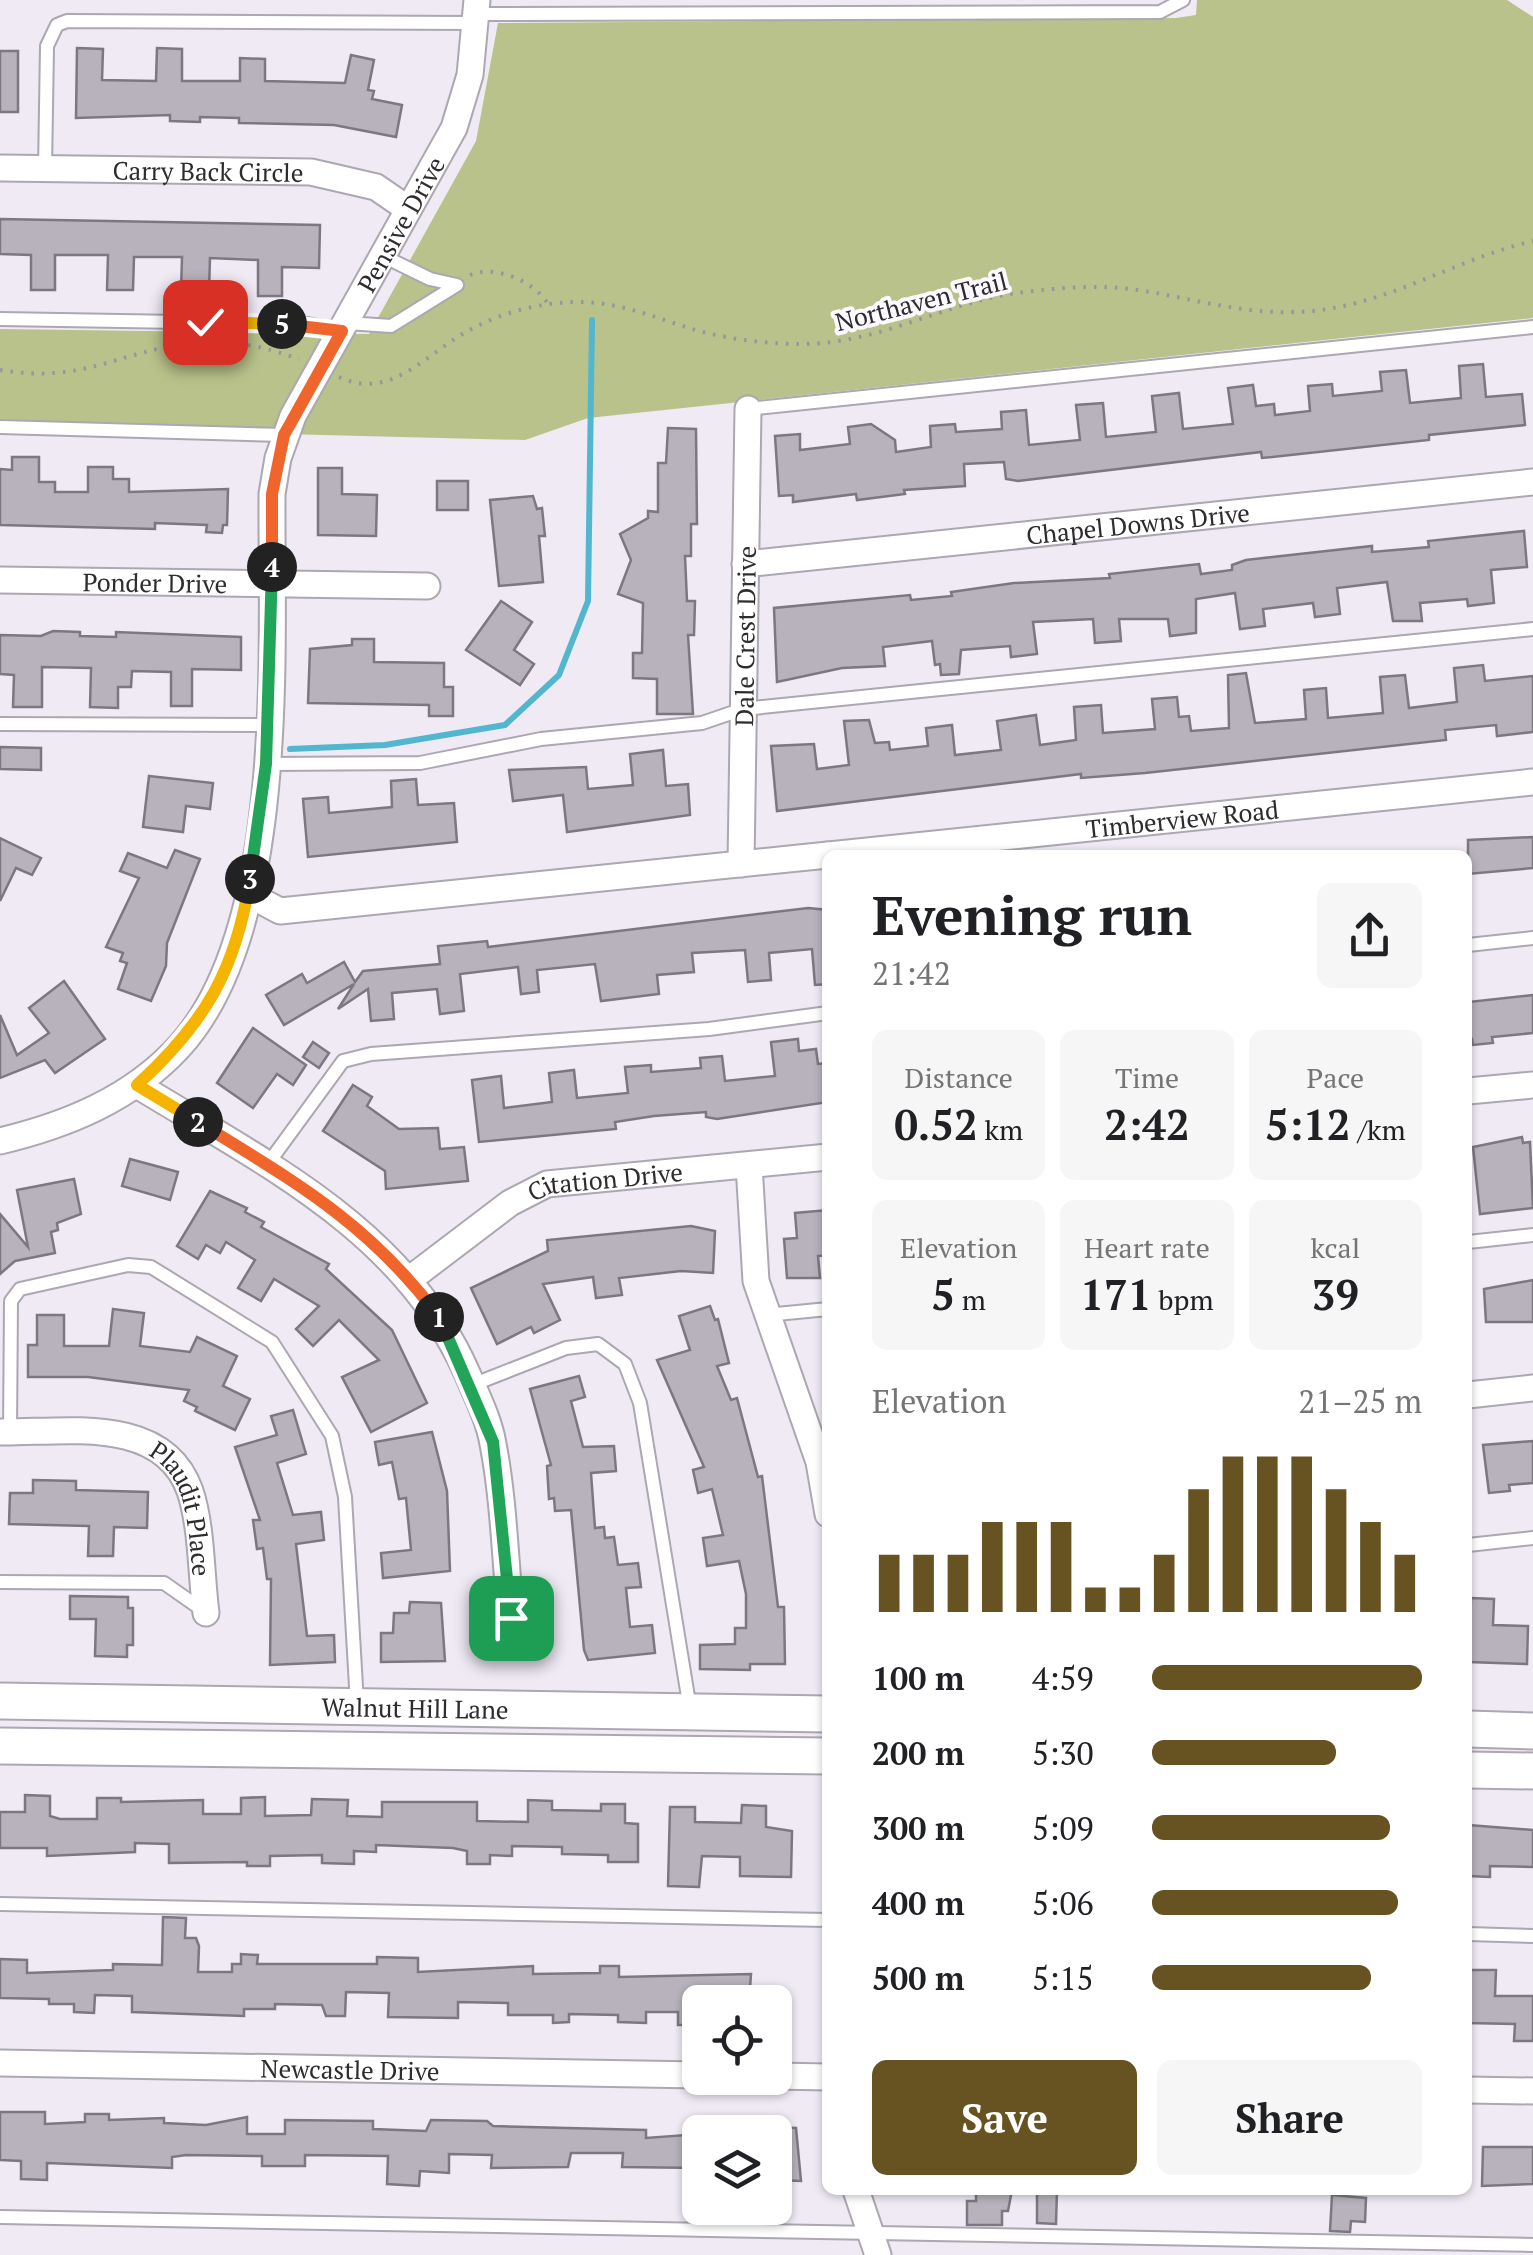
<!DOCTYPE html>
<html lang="en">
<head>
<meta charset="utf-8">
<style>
	:root { --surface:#fff; --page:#f6f6f6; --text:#202124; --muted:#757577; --accent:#675321 }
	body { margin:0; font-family:"PT Serif",serif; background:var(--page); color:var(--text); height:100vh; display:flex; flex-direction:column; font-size:38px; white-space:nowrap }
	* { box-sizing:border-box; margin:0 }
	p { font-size:32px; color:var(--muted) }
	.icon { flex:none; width:55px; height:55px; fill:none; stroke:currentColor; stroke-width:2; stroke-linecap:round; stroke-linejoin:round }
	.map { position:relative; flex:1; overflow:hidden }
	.side { position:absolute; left:822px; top:850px; width:650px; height:1345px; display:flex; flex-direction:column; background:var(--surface); border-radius:15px; box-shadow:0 2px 8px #0004 }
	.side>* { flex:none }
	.tools { position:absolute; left:682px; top:1985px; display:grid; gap:20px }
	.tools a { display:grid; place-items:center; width:110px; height:110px; border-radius:15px; background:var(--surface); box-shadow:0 2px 8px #0004; font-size:50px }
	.pin { position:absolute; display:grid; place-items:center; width:85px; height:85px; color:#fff; margin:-42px; border-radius:20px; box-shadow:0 5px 15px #0006 }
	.km { position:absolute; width:50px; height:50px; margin:-25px; border-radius:50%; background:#222; color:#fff; font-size:28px; line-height:50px; text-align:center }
	.round { display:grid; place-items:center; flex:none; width:105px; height:105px; border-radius:15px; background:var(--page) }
	.headline { display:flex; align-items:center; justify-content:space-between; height:170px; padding:0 50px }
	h1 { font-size:55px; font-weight:700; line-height:75px }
	.figures { display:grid; grid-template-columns:repeat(3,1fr); gap:15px; height:170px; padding:10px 50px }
	.figures div { display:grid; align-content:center; border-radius:15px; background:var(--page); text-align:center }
	.figures b { font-size:42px; font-weight:700 }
	.figures small { font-size:28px; font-weight:400 }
	.figures p { font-size:28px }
	.chart { height:280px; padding:20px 50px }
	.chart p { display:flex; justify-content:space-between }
	.chart svg { width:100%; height:180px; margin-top:10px; stroke:var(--accent); stroke-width:6 }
	.action { display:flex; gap:20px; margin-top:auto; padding:20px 50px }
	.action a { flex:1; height:115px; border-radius:15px; background:var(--accent); color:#fff; font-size:40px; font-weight:700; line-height:115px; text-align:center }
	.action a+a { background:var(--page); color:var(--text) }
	ul { padding:0 50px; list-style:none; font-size:32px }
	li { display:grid; grid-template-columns:160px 120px 1fr; align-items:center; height:75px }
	li i { height:25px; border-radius:12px; background:var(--accent) }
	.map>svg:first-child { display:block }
	.green { fill:#b8c28a }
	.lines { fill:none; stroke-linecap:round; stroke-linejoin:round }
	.stream { stroke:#52b6cf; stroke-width:6 }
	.building { fill:#b7b2bb; stroke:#7c7880; stroke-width:2.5 }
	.service-casing { stroke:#aca7b0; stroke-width:16 }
	.minor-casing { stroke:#aca7b0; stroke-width:29 }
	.secondary-casing { stroke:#aca7b0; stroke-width:39 }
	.path { stroke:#99959c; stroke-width:4; stroke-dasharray:2.5 8; stroke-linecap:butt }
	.service { stroke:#fff; stroke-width:12 }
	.minor { stroke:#fff; stroke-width:25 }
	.secondary { stroke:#fff; stroke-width:35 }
	.split-1-casing { stroke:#fff; stroke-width:20 }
	.split-2-casing { stroke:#fff; stroke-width:20 }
	.split-3-casing { stroke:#fff; stroke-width:20 }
	.split-4-casing { stroke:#fff; stroke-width:20 }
	.split-5-casing { stroke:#fff; stroke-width:20 }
	.split-6-casing { stroke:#fff; stroke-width:20 }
	.split-1 { stroke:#22a559; stroke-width:12 }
	.split-2 { stroke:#f0652b; stroke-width:12 }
	.split-3 { stroke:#f5b400; stroke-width:12 }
	.split-4 { stroke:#22a559; stroke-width:12 }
	.split-5 { stroke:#f0652b; stroke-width:12 }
	.split-6 { stroke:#f5b400; stroke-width:12 }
	.labels { text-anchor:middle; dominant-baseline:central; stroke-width:8; stroke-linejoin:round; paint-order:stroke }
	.street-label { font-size:25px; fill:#2e2c2f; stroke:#fcf9fe }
</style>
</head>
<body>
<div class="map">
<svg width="1533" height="2255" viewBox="0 0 1533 2255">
	<rect width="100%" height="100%" fill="#efeaf4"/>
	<path class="green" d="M1197 0H1507L1533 17V318L588 418 525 440 0 427V329L369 334 476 141 498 23 1176 18 1196 15Z"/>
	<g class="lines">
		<path class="stream" d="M290 749 385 745 505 725 559 675 588 601 592 320"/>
	</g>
	<g class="building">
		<path d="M77 48 103 49 102 80 156 81 157 48 182 49V81H240V58L265 59V81L345 83 351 55 374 60 368 90 374 91 372 99 402 105 396 137 334 125 239 123V118L200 117V122L170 121V115L76 118Z"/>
		<rect x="0" y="51" width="18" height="61"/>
		<path d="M0 219 320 225 319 268 282 267V296H258V260L210 258 209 292 181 291 182 257H134L133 290H107L108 255H55V290H31V255L0 254Z"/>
		<path d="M1483 364 1486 397 1522 394 1525 425 1429 435V440L1262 458 1261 452 1018 481 1006 479 1004 462 964 464 965 486 904 490 905 494 857 500 856 494 793 502V495L779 496 775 436 800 434V450L850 444 848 427 871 424 895 440 896 452 931 447 930 426 955 424 956 432 1002 429 1001 412 1026 410 1029 445 1080 440 1076 405 1103 403 1106 437 1156 432 1152 396 1179 393 1183 429 1233 424 1228 388 1253 385 1256 406 1274 404 1275 415 1310 411 1308 386 1332 384 1333 396 1382 391 1380 372 1406 370 1410 403 1461 398 1459 366Z"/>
		<path d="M668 428 696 429 697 524H691V556H685L687 601H695L694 635H688L693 714H657V679L633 678V653H642L643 603 618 594 631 560 620 534 648 518V511L658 512V463H666Z"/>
		<path d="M12 457H39V482H55V492H88V467H113V479H129V492L228 489 227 525H223L222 533 206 532 207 525 155 523V529L0 525V469L12 470Z"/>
		<path d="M318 468H342V494L377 495 376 536 318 535Z"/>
		<rect x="437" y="481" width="31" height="29"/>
		<path d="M533 496 537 509 542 508 545 536H539L543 582 499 586 490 500Z"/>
		<path d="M1524 531 1527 567 1491 570 1494 603 1468 606 1467 599 1420 603 1422 621H1393L1387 582 1337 588 1340 614 1315 617 1313 603 1263 609 1265 626 1240 629 1235 593 1196 599V633L1170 636 1168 619H1119L1121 641 1095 643 1093 619 1033 622 1037 654 1011 657 1010 646 961 650 959 674 941 675 940 664 935 665 932 641 883 647 885 666 842 668 777 682 774 608 910 595 911 600 952 596 951 592 1014 583 1110 578 1109 574 1199 564 1201 574 1232 570V565L1246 560 1372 546V552L1429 547 1428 541Z"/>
		<path d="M501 601 532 622 514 650 534 664 520 685 466 650Z"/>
		<path d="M53 631 80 632V636L116 637V632L241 637V670L192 669V706H171V672L132 671 131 687H118V708L90 707 91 668 42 667V707H13L14 675 0 674V635L41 636Z"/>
		<path d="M352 639H374V662L444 663V687H453V716H429V705L308 703 310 649 352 645Z"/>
		<path d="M1483 665 1485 681 1533 676V732L1497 736 1496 725 1445 730 1446 740 1145 773 1081 778V774L777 811 771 746 814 744 817 769 849 765 844 721 869 720 875 743 889 742 890 750 928 746 926 728 952 725 955 755 1001 750 997 721 1036 715 1040 745 1076 740 1074 707 1101 705 1103 733 1155 729 1152 699 1177 697 1179 717 1189 716 1191 731 1229 728 1228 675 1246 673 1255 723 1306 719 1304 690 1326 688 1328 718 1383 713 1380 677 1405 675 1409 708 1457 702 1454 668Z"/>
		<path d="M0 747 41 748V770L0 769Z"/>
		<path d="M663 750 666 786 688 784 690 815 567 832 563 795 513 801 509 770 586 767 588 789 633 785 630 754Z"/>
		<path d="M149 776 213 783 210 809 186 806 183 832 143 827Z"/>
		<path d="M416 779 418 805 454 803 457 842 308 857 303 799 328 797 329 813 392 807 391 781Z"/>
		<path d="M1533 837V868L1468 874V840Z"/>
		<path d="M0 838 41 858 32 875 16 868 0 901Z"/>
		<path d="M175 850 200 859 167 943 166 966 151 1001 118 989 127 963 120 961 123 953 106 947 139 878 120 871 128 853 167 868Z"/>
		<path d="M808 908 828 910V984L815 985 812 949 769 953 771 980 748 982 745 950 692 953 694 972 657 975 659 994 601 1001 595 964 537 970 539 992 521 994 518 967 460 974 464 1011 440 1014 437 989 392 993 394 1019 371 1021 368 989 338 1009 354 984 284 1025 266 995 302 974 307 983 344 962 355 982 363 971 440 964 438 946 487 941 488 947Z"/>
		<path d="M64 981 105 1039 55 1073 45 1060 0 1078V1015L17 1055 49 1033 29 1008Z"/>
		<path d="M1533 995V1033L1492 1037 1493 1043 1473 1045 1472 1039 1468 1040V1002Z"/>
		<path d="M253 1028 306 1065 293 1085 277 1074 253 1108 217 1083Z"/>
		<path d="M798 1039 799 1051 816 1049 818 1064 828 1063V1102L717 1119 706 1117V1112L654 1116 615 1122 616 1129 479 1142 472 1080 501 1076 504 1108 552 1102 549 1073 574 1070 577 1098 628 1093 625 1067 651 1065V1072L701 1068 700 1058 722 1056 725 1081 775 1076 771 1042Z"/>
		<path d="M313 1042 329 1053 319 1068 303 1057Z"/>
		<path d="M353 1085 372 1097 367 1106 399 1129 438 1128 440 1149 464 1147 468 1181 386 1189 385 1171 323 1131Z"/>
		<path d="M1522 1137 1523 1143 1530 1142 1533 1208 1480 1214 1473 1147Z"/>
		<path d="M130 1159 178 1172 170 1200 122 1186Z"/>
		<path d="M74 1179 81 1214 57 1223 58 1230 51 1232 55 1253 15 1261 0 1274V1214L28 1247 17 1190Z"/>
		<path d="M210 1191 247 1208 245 1212 264 1222 261 1227 329 1264 326 1269 392 1330 427 1403 371 1432 342 1377 379 1360 339 1320 313 1346 296 1329 319 1306 274 1279 261 1301 238 1288 255 1260 226 1242 220 1253 206 1245 198 1259 177 1246Z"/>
		<path d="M828 1210V1255L818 1256 820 1278H787L784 1239 797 1238 795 1213Z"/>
		<path d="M691 1226 715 1231 713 1273 681 1271 619 1278 622 1295 596 1298 593 1277 543 1284 560 1320 534 1333 531 1327 497 1344 471 1288 548 1251 547 1240Z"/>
		<path d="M1533 1280V1322H1486L1484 1289Z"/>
		<path d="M710 1306 715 1320 718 1319 729 1363 717 1366 731 1400 737 1398 758 1477 762 1476 778 1607H784L785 1664H750V1670L700 1669V1645L735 1644V1628H746V1594L739 1561 707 1566 703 1538 723 1535 712 1489 698 1493 693 1470 704 1467 657 1360 690 1350 679 1316Z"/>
		<path d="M113 1309 144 1313 140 1346 190 1352 197 1337 237 1356 223 1386 250 1399 235 1430 195 1411 197 1407 184 1401 189 1390 88 1377H28V1345H37V1315H64V1346H109Z"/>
		<path d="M579 1376 585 1397 571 1401 583 1447 614 1446 616 1471 591 1473 595 1528 604 1527 605 1538 614 1537 618 1565 638 1563 641 1587 626 1588 630 1627 652 1625 655 1653 588 1660 584 1650 571 1510 555 1511 554 1498 549 1499 547 1466 551 1465 530 1389Z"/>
		<path d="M293 1410 306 1454 277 1463 293 1515 321 1512 324 1540 296 1544 307 1636 334 1635 335 1662 270 1665 271 1579H267L263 1548 257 1549 253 1520H260L235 1447 277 1435 271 1416Z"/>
		<path d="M432 1432 447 1491 450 1571 383 1578 381 1553 411 1550 406 1498 399 1499 392 1462 379 1465 375 1442Z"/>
		<path d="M1533 1441V1483L1509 1485 1510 1491 1489 1493 1483 1445Z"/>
		<path d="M33 1480 76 1481V1490L148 1492 147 1528 114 1527 113 1556H88L89 1526 9 1524 10 1493H33Z"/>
		<path d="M70 1596 128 1597V1608H133V1645H127V1657L95 1656 96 1619H70Z"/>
		<path d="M1471 1598 1494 1599 1493 1625 1528 1626 1527 1664 1469 1662Z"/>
		<path d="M410 1602 441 1603 445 1661 381 1662V1633H393L394 1613H409Z"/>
		<path d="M25 1795 50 1796V1816L60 1819H97V1798H121V1802L203 1800V1814H241V1798L265 1797V1816L311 1815 312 1799 348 1800 347 1816 382 1817V1802H477V1821L528 1822V1800L552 1801V1810L601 1811V1804H625V1823L638 1824V1862H608V1855L562 1854V1847L512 1846V1856L490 1855V1864H467V1851L453 1848 376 1845V1852L354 1851V1864L322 1863V1855L270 1856V1866H247V1862L169 1863V1844L135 1843V1852L47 1856V1848H0V1812H25Z"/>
		<path d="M742 1805 766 1806V1827L792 1831 791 1877 740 1876V1857L702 1856 699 1887 668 1886 670 1807H695V1822L741 1823Z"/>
		<path d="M1468 1825 1533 1830V1867L1490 1866V1877L1468 1876Z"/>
		<path d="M163 1917 186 1918 185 1938H196L199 1946 198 1972H232V1964H241V1954L258 1955 257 1964H377V1957L418 1958V1972L533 1966V1974L600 1973V1966H619V1977L751 1974 749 2002H700V2025H678V2012H646V2023L618 2022V2015L569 2014V2022L553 2023V2015H508V2003L458 2002V2018L388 2017 389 1993 346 1992 345 2016H326L322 2005 275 2004V2009H244V2016L132 2012V1996L95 1995 94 2013 74 2012V2004H49V1999L0 1998V1959L27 1960V1973L113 1970V1964L162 1965Z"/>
		<path d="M1468 1970H1496L1495 1996H1533V2041H1514L1515 2024 1468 2023Z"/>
		<path d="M0 2112H45V2124L85 2122V2114H109V2120L164 2118V2123L206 2125 247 2117V2134H285V2120L373 2121V2129L426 2131 431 2120 487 2121 493 2126 646 2130V2138L700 2134V2168L622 2167 623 2153H571L568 2167 491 2168 492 2155 449 2154V2173L420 2171 419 2186 387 2184 388 2156 305 2155V2166H262V2156L186 2155 172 2157V2168L47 2163V2180L21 2179V2161L0 2160Z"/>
		<path d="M775 2127 796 2128 801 2181 775 2180Z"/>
		<path d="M1483 2147H1533V2184L1482 2186Z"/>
		<path d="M976 2190H1012L1008 2211H1002V2225H967V2201H976Z"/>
		<path d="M1037 2190H1057L1056 2224 1037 2223Z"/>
		<path d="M1332 2195 1366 2198 1365 2222 1351 2221 1350 2232 1330 2231Z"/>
	</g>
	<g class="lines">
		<g class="service-casing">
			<g id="service">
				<path d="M476 14 1160 12 1183 0"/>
				<path d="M45 169 47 46 57 25 67 21 475 23"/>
				<path d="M0 319 308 324 342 331"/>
				<path d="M347 323 391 326 457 285 430 279 383 256"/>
				<path d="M748 409 1533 327"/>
				<path d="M0 427 284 435"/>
				<path d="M0 724 269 725"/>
				<path d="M266 764 420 763 541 739 702 723 743 709 1533 629"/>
				<path d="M1468 945 1533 938"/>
				<path d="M267 1165 343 1061 371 1054 709 1029 828 1013"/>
				<path d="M1468 1242 1533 1235"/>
				<path d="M766 1315 828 1309"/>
				<path d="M472 1385 566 1348 598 1344 625 1364 640 1403 690 1709"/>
				<path d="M10 1432 11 1301 20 1289 128 1265 151 1267 272 1342 332 1436 345 1497 357 1704"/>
				<path d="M1468 1545 1533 1538"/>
				<path d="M0 1582 164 1583 204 1611"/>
				<path d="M0 1904 828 1920"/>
				<path d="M1468 1934 1533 1936"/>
				<path d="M0 2217 1533 2245"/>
			</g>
		</g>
		<g class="minor-casing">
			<g id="minor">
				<path id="s1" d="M0 168 311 172 376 187 408 209"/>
				<path id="s2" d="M745 564 1533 482"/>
				<path id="s3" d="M0 580 427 586"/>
				<path id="s4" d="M829 855 1533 782"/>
				<path id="s5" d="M741 864 748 409"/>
				<path d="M248 894 280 911 828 855"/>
				<path d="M137 1085C264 1163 404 1230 467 1373 477 1396 489 1420 493 1444 504 1501 505 1560 511 1618"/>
				<path d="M1468 1091 1533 1085"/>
				<path id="s6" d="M0 1141C67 1125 131 1099 179 1047 288 928 271 648 272 494L278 458 293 416 454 128 470 75 477 0"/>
				<path d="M749 1165 756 1281 819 1462 828 1514"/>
				<path id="s7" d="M410 1279 510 1203 547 1184 828 1157"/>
				<path d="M1468 1395 1533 1388"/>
				<path id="s8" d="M0 1432C64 1433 163 1414 190 1491 202 1527 201 1575 206 1613"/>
				<path id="s9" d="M0 2063 700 2075"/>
				<path d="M775 2076 828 2077"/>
				<path d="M1468 2090 1533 2091"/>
				<path d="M856 2190 878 2255"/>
			</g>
		</g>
		<g class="secondary-casing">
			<g id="secondary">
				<path id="s10" d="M0 1701 828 1714"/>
				<path d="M1468 1729 1533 1731"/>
				<path d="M0 1746 828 1756"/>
				<path d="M1468 1770 1533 1771"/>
			</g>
		</g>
		<g class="path">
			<path d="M470 275C495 264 535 282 548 304"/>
			<path d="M0 370C84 384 116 352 191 343 228 338 265 347 299 359"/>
			<path d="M339 377C390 401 425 355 466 332 499 313 537 303 575 302 620 301 657 319 699 331 733 340 770 344 804 344 881 343 944 303 1017 293 1056 288 1099 284 1138 290 1191 298 1241 314 1295 312 1381 310 1451 260 1533 241"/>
		</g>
		<use href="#service" class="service"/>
		<use href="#minor" class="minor"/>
		<use href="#secondary" class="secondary"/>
	</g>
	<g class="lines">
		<g class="split-1-casing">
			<path id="split-1" d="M439 1317 493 1442 511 1618"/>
		</g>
		<g class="split-2-casing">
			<path id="split-2" d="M198 1122C295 1182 369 1223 439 1317"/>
		</g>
		<g class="split-3-casing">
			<path id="split-3" d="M198 1122 137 1085C205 1023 236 970 250 879"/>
		</g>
		<g class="split-4-casing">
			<path id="split-4" d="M250 879 266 764 272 567"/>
		</g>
		<g class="split-5-casing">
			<path id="split-5" d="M272 567V494L284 435 342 331 282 324"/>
		</g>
		<g class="split-6-casing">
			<path id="split-6" d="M205 322 282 324"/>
		</g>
		<use href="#split-1" class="split-1"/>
		<use href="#split-2" class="split-2"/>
		<use href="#split-3" class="split-3"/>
		<use href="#split-4" class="split-4"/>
		<use href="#split-5" class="split-5"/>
		<use href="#split-6" class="split-6"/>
	</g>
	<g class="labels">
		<g class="street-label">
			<text stroke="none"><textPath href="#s1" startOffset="208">Carry Back Circle</textPath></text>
			<text stroke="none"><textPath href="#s6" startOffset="1078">Pensive Drive</textPath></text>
			<text transform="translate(921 301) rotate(-14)">Northaven Trail</text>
			<text stroke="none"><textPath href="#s2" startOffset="395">Chapel Downs Drive</textPath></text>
			<text stroke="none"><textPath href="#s3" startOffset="155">Ponder Drive</textPath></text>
			<text stroke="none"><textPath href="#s5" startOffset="228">Dale Crest Drive</textPath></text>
			<text stroke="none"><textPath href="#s4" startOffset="355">Timberview Road</textPath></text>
			<text stroke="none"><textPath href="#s7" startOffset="225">Citation Drive</textPath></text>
			<text stroke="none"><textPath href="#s8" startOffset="228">Plaudit Place</textPath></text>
			<text stroke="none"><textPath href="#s10" startOffset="415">Walnut Hill Lane</textPath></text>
			<text stroke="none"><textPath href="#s9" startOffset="350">Newcastle Drive</textPath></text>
		</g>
	</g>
</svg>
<div class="tools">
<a><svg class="icon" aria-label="locate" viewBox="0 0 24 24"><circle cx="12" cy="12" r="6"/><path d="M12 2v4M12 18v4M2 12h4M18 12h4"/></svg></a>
<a><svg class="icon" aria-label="layers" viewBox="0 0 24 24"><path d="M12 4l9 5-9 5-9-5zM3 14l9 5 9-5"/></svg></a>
</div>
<div class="pin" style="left:511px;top:1618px;background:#1e9e55"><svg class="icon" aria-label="arrive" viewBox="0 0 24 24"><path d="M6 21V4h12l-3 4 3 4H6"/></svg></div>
<div class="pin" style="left:205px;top:322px;background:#d93025"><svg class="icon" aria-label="check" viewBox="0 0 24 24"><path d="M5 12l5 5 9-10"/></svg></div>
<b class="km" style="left:439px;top:1317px">1</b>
<b class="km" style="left:198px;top:1122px">2</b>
<b class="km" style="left:250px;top:879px">3</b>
<b class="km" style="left:272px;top:567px">4</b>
<b class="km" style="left:282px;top:324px">5</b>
<section class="side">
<div class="headline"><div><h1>Evening run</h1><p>21:42</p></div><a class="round"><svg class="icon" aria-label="share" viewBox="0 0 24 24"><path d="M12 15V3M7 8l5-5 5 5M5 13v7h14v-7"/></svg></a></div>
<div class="figures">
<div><p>Distance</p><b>0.52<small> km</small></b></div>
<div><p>Time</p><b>2:42</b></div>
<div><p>Pace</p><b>5:12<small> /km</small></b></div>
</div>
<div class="figures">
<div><p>Elevation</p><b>5<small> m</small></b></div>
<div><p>Heart rate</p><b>171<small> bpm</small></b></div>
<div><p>kcal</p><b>39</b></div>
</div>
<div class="chart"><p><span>Elevation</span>21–25 m</p>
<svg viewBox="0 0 160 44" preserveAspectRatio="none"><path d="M5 44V30M15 44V30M25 44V30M35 44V22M45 44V22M55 44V22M65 44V38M75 44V38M85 44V30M95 44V14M105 44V6M115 44V6M125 44V6M135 44V14M145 44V22M155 44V30"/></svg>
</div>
<ul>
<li><b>100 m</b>4:59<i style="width:100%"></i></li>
<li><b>200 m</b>5:30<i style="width:68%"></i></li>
<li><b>300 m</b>5:09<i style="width:88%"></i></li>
<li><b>400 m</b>5:06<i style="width:91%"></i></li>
<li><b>500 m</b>5:15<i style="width:81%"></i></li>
</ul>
<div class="action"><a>Save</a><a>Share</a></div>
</section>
</div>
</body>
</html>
